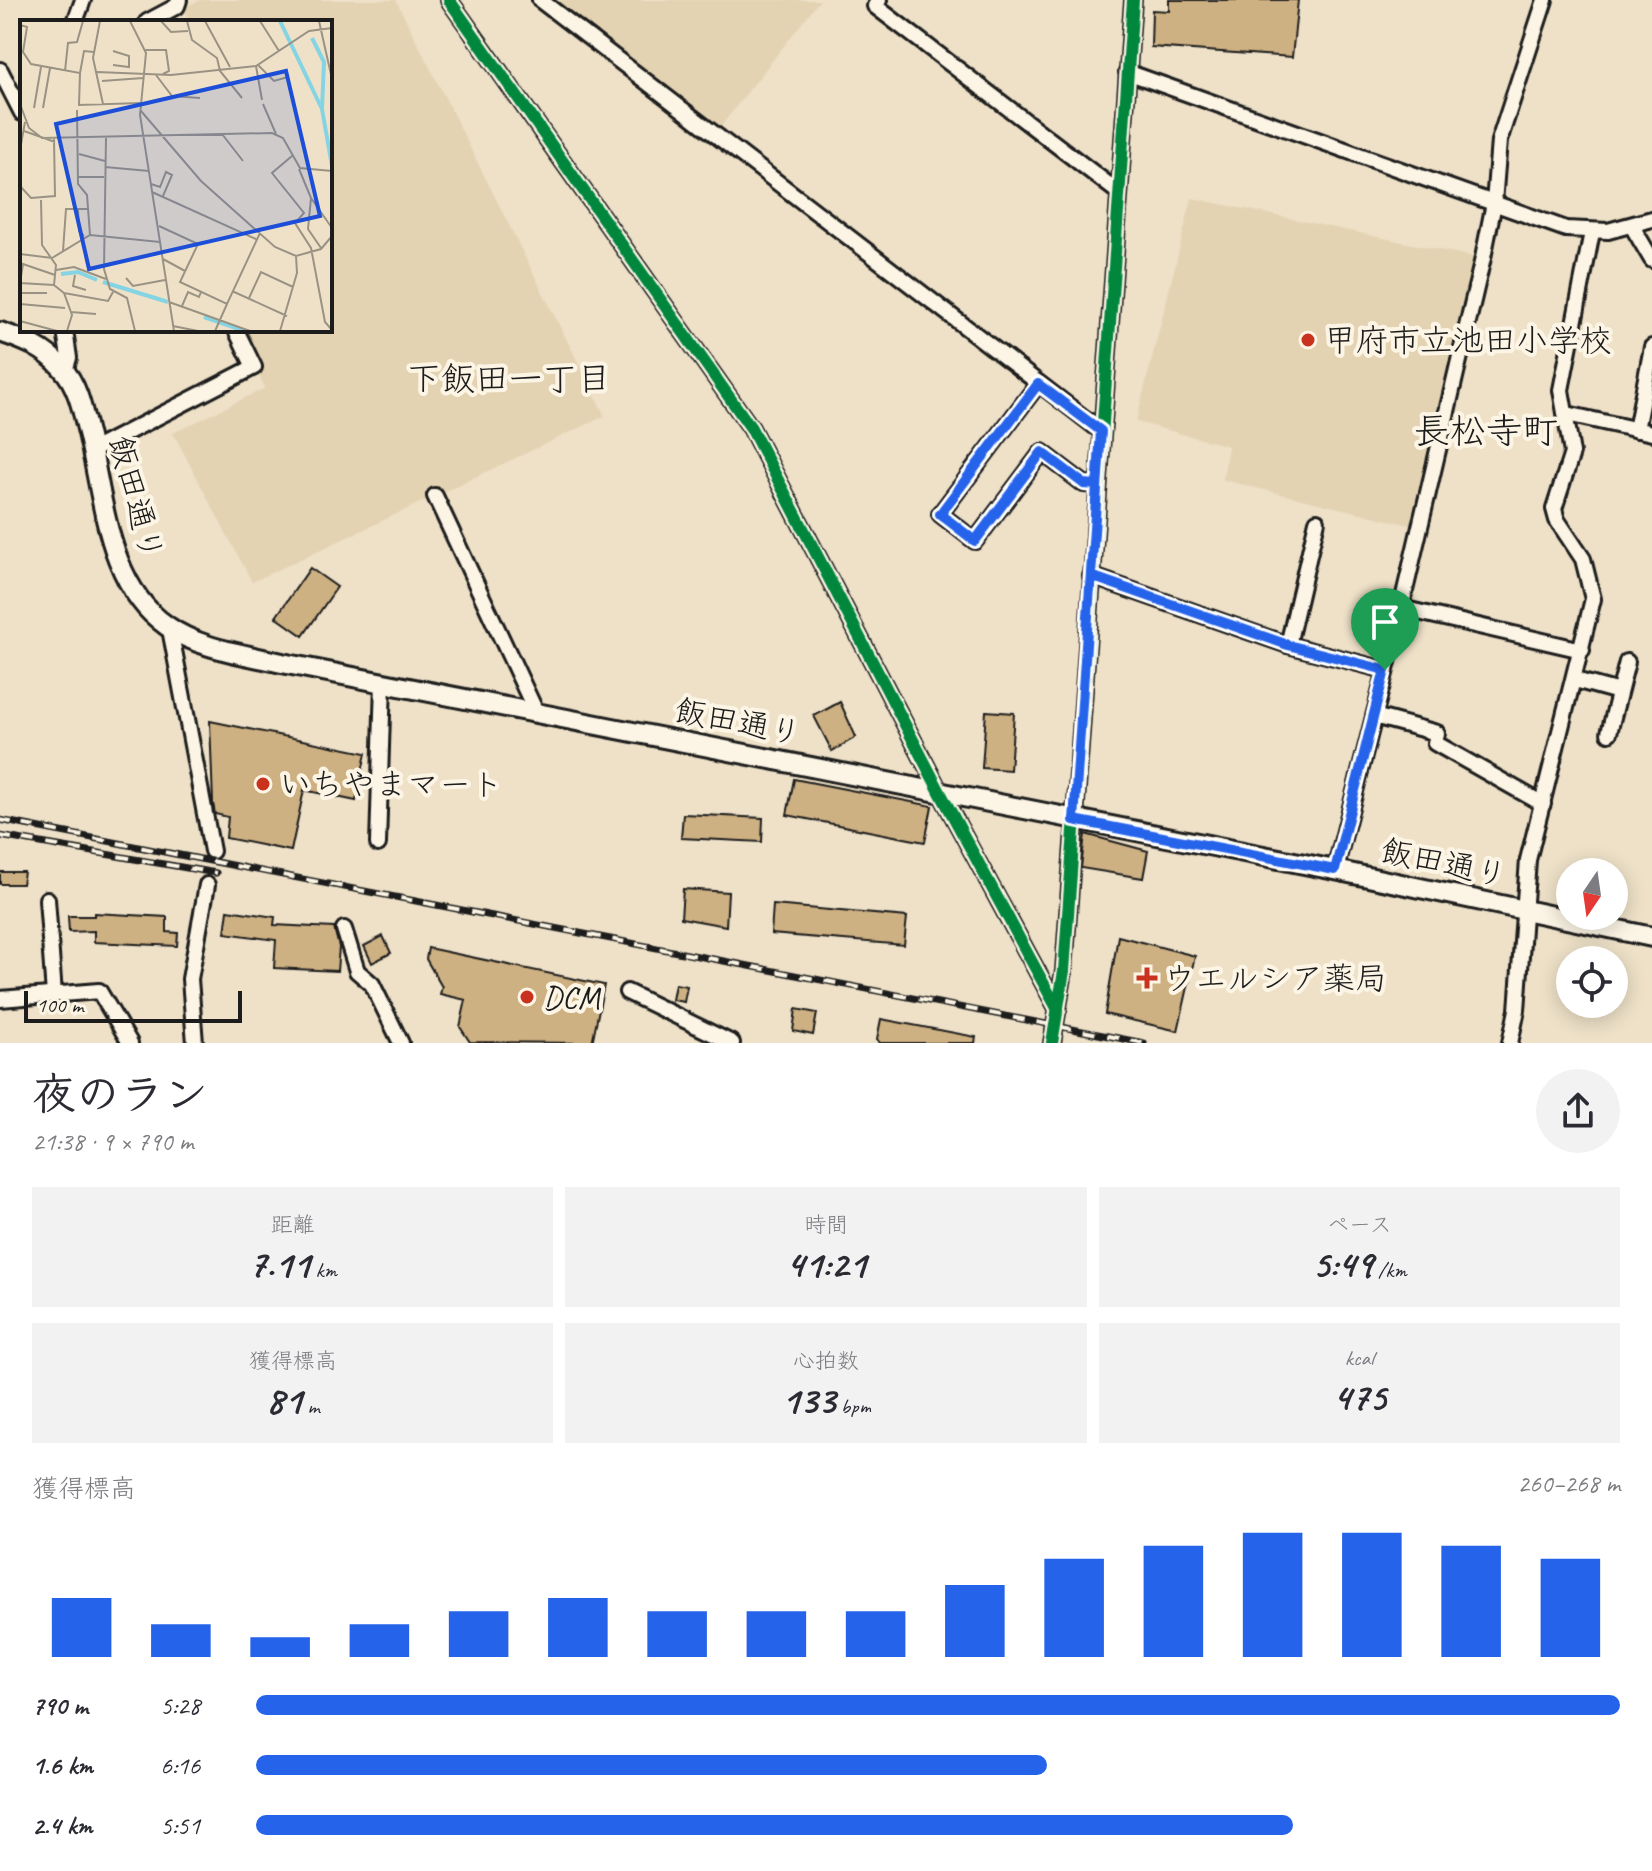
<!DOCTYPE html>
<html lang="ja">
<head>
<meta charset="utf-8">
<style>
	:root { --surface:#fff; --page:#f2f2f3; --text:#2b2b33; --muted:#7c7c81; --accent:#2563eb }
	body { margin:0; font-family:Caveat,"Klee One",sans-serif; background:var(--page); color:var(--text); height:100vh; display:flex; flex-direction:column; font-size:30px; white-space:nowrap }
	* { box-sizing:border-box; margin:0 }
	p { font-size:26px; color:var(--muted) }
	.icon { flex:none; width:44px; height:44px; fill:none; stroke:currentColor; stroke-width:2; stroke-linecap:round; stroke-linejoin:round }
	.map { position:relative; height:1043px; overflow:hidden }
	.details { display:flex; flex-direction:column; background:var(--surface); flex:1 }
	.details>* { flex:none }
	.needle { width:52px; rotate:193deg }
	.tools { position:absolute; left:1556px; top:858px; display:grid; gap:16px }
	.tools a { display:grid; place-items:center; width:72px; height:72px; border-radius:50%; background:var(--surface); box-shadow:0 4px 20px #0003; font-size:40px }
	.scale { position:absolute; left:24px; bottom:20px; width:218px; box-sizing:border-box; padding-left:8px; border:4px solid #1c1c1c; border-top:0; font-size:22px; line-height:28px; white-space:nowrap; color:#1c1c1c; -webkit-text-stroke:6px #fcf5e5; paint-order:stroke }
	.pin { position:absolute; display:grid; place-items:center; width:68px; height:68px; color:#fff; margin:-82px -34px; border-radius:50% 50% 50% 0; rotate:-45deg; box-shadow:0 0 8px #0007 }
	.pin .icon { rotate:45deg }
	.round { display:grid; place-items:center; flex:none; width:84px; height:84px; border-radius:42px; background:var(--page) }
	.summary { display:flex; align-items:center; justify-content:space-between; height:136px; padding:0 32px }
	h1 { font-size:44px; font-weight:700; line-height:60px }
	.metrics { display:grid; grid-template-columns:repeat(3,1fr); gap:12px; height:136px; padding:8px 32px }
	.metrics div { display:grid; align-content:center; border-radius:0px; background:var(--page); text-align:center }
	.metrics b { font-size:40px; font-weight:700 }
	.metrics small { font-size:22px; font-weight:400 }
	.metrics p { font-size:22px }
	.chart { height:224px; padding:16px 32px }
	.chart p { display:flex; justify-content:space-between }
	.chart svg { width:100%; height:144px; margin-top:8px; stroke:var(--accent); stroke-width:6 }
	ul { padding:0 32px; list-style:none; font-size:26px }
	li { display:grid; grid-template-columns:128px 96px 1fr; align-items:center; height:60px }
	li i { height:20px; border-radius:10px; background:var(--accent) }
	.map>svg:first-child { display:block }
	.built { fill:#e4d3b3 }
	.building { fill:#ceb183; stroke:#1c1c1c; stroke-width:2 }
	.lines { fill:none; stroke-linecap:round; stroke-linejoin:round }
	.minor-tunnel { stroke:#c4baa6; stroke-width:14; stroke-dasharray:14 7; stroke-linecap:butt }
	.minor-casing { stroke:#1c1c1c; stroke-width:20 }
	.major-casing { stroke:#1c1c1c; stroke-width:24 }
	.minor { stroke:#fcf5e5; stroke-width:14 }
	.major { stroke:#fcf5e5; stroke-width:18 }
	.rail-casing { stroke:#1c1c1c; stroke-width:7 }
	.rail { stroke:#fcf5e5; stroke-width:4; stroke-dasharray:12; stroke-linecap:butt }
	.cycleway-casing { stroke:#fcf5e5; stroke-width:17 }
	.cycleway { stroke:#00873e; stroke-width:12 }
	.route-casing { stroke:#fff; stroke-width:16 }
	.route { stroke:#2563eb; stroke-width:10 }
	.poi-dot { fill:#c8321e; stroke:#fcf5e5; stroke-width:3 }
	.labels { text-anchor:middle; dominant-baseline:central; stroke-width:8; stroke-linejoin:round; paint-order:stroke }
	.poi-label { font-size:32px; fill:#1c1c1c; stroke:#fcf5e5; text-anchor:start }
	.street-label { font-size:32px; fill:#1c1c1c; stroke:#fcf5e5 }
	.neighbourhood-label { font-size:34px; fill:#1c1c1c; stroke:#fcf5e5 }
	.quarter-label { font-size:36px; fill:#1c1c1c; stroke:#fcf5e5 }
	.inset-river { fill:none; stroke:#85d4e3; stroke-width:4 }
	.inset-road { fill:none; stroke:#9a9283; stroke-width:2 }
	.view { fill:#1d4ed8; fill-opacity:0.15; stroke:#1d4ed8; stroke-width:4 }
	.inset-edge { fill:none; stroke:#1c1c1c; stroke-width:4 }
</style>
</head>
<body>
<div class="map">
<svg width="1652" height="1043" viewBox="0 0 1652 1043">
	<rect width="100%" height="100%" fill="#eee1c8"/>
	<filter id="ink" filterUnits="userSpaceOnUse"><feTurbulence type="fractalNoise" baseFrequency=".0125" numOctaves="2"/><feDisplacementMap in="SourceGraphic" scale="16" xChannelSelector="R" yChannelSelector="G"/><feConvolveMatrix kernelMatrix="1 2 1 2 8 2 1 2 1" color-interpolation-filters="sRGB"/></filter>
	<g filter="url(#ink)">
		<g class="built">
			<path d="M200 0H396L605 416 252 582 173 433 265 388 236 330H330V22H177L187 16 183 8Z"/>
			<path d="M540 0H820L714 135Z"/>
			<path d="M1192 198 1479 258 1418 527 1223 480 1228 446 1136 422Z"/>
		</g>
		<g class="building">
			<path d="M1169 0H1298L1292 57 1151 47 1152 10 1169 11Z"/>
			<path d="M310 568 337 587 303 636 276 617Z"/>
			<path d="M840 702 856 737 832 751 814 716Z"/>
			<path d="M986 711 1014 713 1010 770 982 768Z"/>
			<path d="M210 721 366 753 356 801 304 790 291 851 226 838 228 817 215 814 213 803Z"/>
			<path d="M794 779 932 806 925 842 787 815Z"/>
			<path d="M683 814 763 818 762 842 681 838Z"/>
			<path d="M1085 834 1148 851 1143 878 1081 868Z"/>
			<path d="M0 872H24L22 884H0Z"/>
			<path d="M683 889 728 892 726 926 681 918Z"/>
			<path d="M773 905 907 917 904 945 771 934Z"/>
			<path d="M228 910 275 917 274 925 334 928 339 947 337 971 274 968 276 940 225 933Z"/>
			<path d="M94 913 167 917V932L178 933 177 946 94 942V931L69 932 68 916H94Z"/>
			<path d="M383 936 391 953 372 963 364 946Z"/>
			<path d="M1118 936 1195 956 1178 1031 1105 1014Z"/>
			<path d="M428 948 604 985 592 1043 470 1042 460 1027 466 1000 440 994 442 987 426 959Z"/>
			<path d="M675 984 687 986 684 1002 672 1000Z"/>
			<path d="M796 1009 817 1013 813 1035 793 1031Z"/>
			<path d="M881 1019 976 1037 975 1043H880L877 1039Z"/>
		</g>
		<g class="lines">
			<path class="minor-tunnel" d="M207 885 212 851"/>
			<g class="minor-casing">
				<g id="minor">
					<path d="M449 0 751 428 940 792 1058 1010"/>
					<path d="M540 0 1101 431"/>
					<path d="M879 0 875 6 1118 192"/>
					<path d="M75 22 83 0"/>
					<path d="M147 22 177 6 179 0"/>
					<path d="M0 70 22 113"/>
					<path d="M1127 72 1566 229 1608 231 1652 219"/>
					<path d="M1632 226 1652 260"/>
					<path d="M65 330 69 358 65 371"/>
					<path d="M1038 384 940 514 975 541 1042 452 1084 484 1097 485"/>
					<path d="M1567 414 1652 433"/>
					<path d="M1636 430 1652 347"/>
					<path d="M93 450 254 367 236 330"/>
					<path d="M435 496 536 712"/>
					<path d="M1091 576 1288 645 1385 670"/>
					<path d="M1401 608 1582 650"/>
					<path d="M170 629 212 851"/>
					<path d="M1288 645 1317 521"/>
					<path d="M1575 680 1619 692"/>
					<path d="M1374 716 1437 733 1435 743 1543 804"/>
					<path d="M1609 733 1627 662"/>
					<path d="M378 844 383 682"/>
					<path d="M1335 870 1393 642 1483 258 1494 203 1499 141 1545 0"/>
					<path d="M47 899 54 995"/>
					<path d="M344 929 357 971 372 984 401 1043"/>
					<path d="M627 992 732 1043"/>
					<path d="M0 999 99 991 130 1043"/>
					<path d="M195 1043 190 979 207 885"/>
					<path d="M1052 1043 1064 971 1133 0"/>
					<path d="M1510 1043 1517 1010 1528 860 1593 599 1583 559 1557 520 1554 509 1572 453 1561 390 1592 232"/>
				</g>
			</g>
			<g class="major-casing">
				<path id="major" d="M0 332C24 340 45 348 62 368 77 384 82 408 87 429 104 495 106 584 167 626 199 649 244 654 282 663L1335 870 1652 937"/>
			</g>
			<use href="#minor" class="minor"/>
			<use href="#major" class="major"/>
			<g class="rail-casing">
				<g id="rail">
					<path d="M0 820 1144 1043"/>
					<path d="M0 836 216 873"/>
				</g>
			</g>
			<use href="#rail" class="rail"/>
			<g class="cycleway-casing">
				<g id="cycleway">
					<path d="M449 0 751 428 940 792 1058 1010"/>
					<path d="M1052 1043 1064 971 1133 0"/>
				</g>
			</g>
			<use href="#cycleway" class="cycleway"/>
		</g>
	</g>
	<g class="lines" filter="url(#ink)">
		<g class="route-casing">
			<path id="route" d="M1385 670 1288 645 1091 576 1101 431 1038 384 940 514 975 541 1042 452 1084 484 1097 485 1074 820 1335 870 1385 670"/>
		</g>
		<use href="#route" class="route"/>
	</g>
	<g class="poi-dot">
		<circle cx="1308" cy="340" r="8"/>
		<circle cx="263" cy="784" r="8"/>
		<path d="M1143 966h8v8h8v8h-8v8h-8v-8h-8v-8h8z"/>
		<circle cx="527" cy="997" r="8"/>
	</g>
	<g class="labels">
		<g class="poi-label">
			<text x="1324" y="340">甲府市立池田小学校</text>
			<text x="279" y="784">いちやまマート</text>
			<text x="1163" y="978">ウエルシア薬局</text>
			<text x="543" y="997">DCM</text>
		</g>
		<g class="street-label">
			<text transform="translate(136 498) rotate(75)">飯田通り</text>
			<text transform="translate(738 722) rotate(11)">飯田通り</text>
			<text transform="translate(1444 863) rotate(12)">飯田通り</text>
		</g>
		<g class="neighbourhood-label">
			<text x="509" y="378">下飯田一丁目</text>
		</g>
		<g class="quarter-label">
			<text x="1486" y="431">長松寺町</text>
		</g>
	</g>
	<g transform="translate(20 20)">
		<rect width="312" height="312" fill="#eee1c8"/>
		<path class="inset-river" d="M260 1 302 89 312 146M292 18 304 42 302 89M41 254 58 252 77 260M83 262 148 282M184 297 225 311"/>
		<path class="inset-road" d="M80 1 73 38 83 84M110 1 126 33 120 95 154 311M141 1 151 12 168 11M167 1 172 20 197 38 200 51 222 78M185 1 210 47M240 1 259 31M299 1 312 59M0 5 7 7 3 32 11 44 60 53 59 85 120 83M125 30H146L149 51 143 54M93 45 109 47V36L93 31M238 45 254 61 268 57M236 46 242 80M45 51 48 23 57 22 63 1M77 52 151 55 236 46 289 11 312 8M60 53 64 31 74 32M136 55 152 76 180 78M82 61 123 58M0 84 9 108 22 118 252 113 263 118 280 148 312 151M243 84 256 114M14 88 21 47M23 88 30 48M57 90 58 164 67 175 70 215M121 91 181 161 255 227 276 236 301 229 312 216M4 111 35 122M202 114 223 141M86 118 84 249 90 269 107 278 115 311M0 130 5 102M59 134 85 141M272 136 252 153 284 193 275 203 291 228 305 302 312 310M85 147 129 151M279 149 291 178 288 209 301 228M58 157H84M131 164 140 167 146 152 152 155 143 176M0 166 11 178 35 176 34 119M132 172 236 219M291 178 312 208M21 180 22 225 36 245 34 265 44 273 52 295 47 311M58 189 59 211 64 216M139 206 178 224 160 262 207 284 240 213M43 231 46 189H68M0 234 32 238 70 215 140 222M143 239 165 251M0 243 35 255M3 244 0 263 34 265M36 250 54 247 86 259M55 255 53 266 66 270M106 258 113 266 145 260M212 271 267 296M0 273H27M44 273 88 281 93 272M229 278 241 252 273 267M149 282 230 311M0 284 45 288M162 286 168 272 179 277 181 272M51 292 76 294M0 301 37 311M153 306 178 311M195 311 207 284M260 311 277 253 276 236"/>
		<path class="view" d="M266 51 300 196 69 249 36 104Z"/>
		<rect width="312" height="312" class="inset-edge"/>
	</g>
</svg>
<div class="tools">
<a><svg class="needle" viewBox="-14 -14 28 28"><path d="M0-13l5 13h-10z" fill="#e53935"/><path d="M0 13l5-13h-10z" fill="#7c7c81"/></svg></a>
<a><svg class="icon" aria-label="locate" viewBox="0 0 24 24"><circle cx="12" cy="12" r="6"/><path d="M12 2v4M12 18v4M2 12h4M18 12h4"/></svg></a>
</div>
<div class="scale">100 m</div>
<div class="pin" style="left:1385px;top:670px;background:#1e9e55"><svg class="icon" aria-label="arrive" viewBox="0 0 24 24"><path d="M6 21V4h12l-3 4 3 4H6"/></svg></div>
</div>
<section class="details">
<div class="summary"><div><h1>夜のラン</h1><p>21:38 · 9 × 790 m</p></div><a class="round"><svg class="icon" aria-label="share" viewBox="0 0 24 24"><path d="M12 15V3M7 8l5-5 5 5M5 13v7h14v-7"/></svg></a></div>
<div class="metrics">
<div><p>距離</p><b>7.11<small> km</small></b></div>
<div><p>時間</p><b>41:21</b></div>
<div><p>ペース</p><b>5:49<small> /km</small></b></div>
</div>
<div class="metrics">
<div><p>獲得標高</p><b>81<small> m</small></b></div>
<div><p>心拍数</p><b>133<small> bpm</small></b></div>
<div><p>kcal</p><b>475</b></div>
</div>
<div class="chart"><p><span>獲得標高</span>260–268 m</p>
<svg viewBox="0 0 160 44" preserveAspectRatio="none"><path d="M5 44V26M15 44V34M25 44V38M35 44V34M45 44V30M55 44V26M65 44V30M75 44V30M85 44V30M95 44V22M105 44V14M115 44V10M125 44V6M135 44V6M145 44V10M155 44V14"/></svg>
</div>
<ul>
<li><b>790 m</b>5:28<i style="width:100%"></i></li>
<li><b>1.6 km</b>6:16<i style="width:58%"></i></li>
<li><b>2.4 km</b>5:51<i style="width:76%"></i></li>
</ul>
</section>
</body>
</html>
